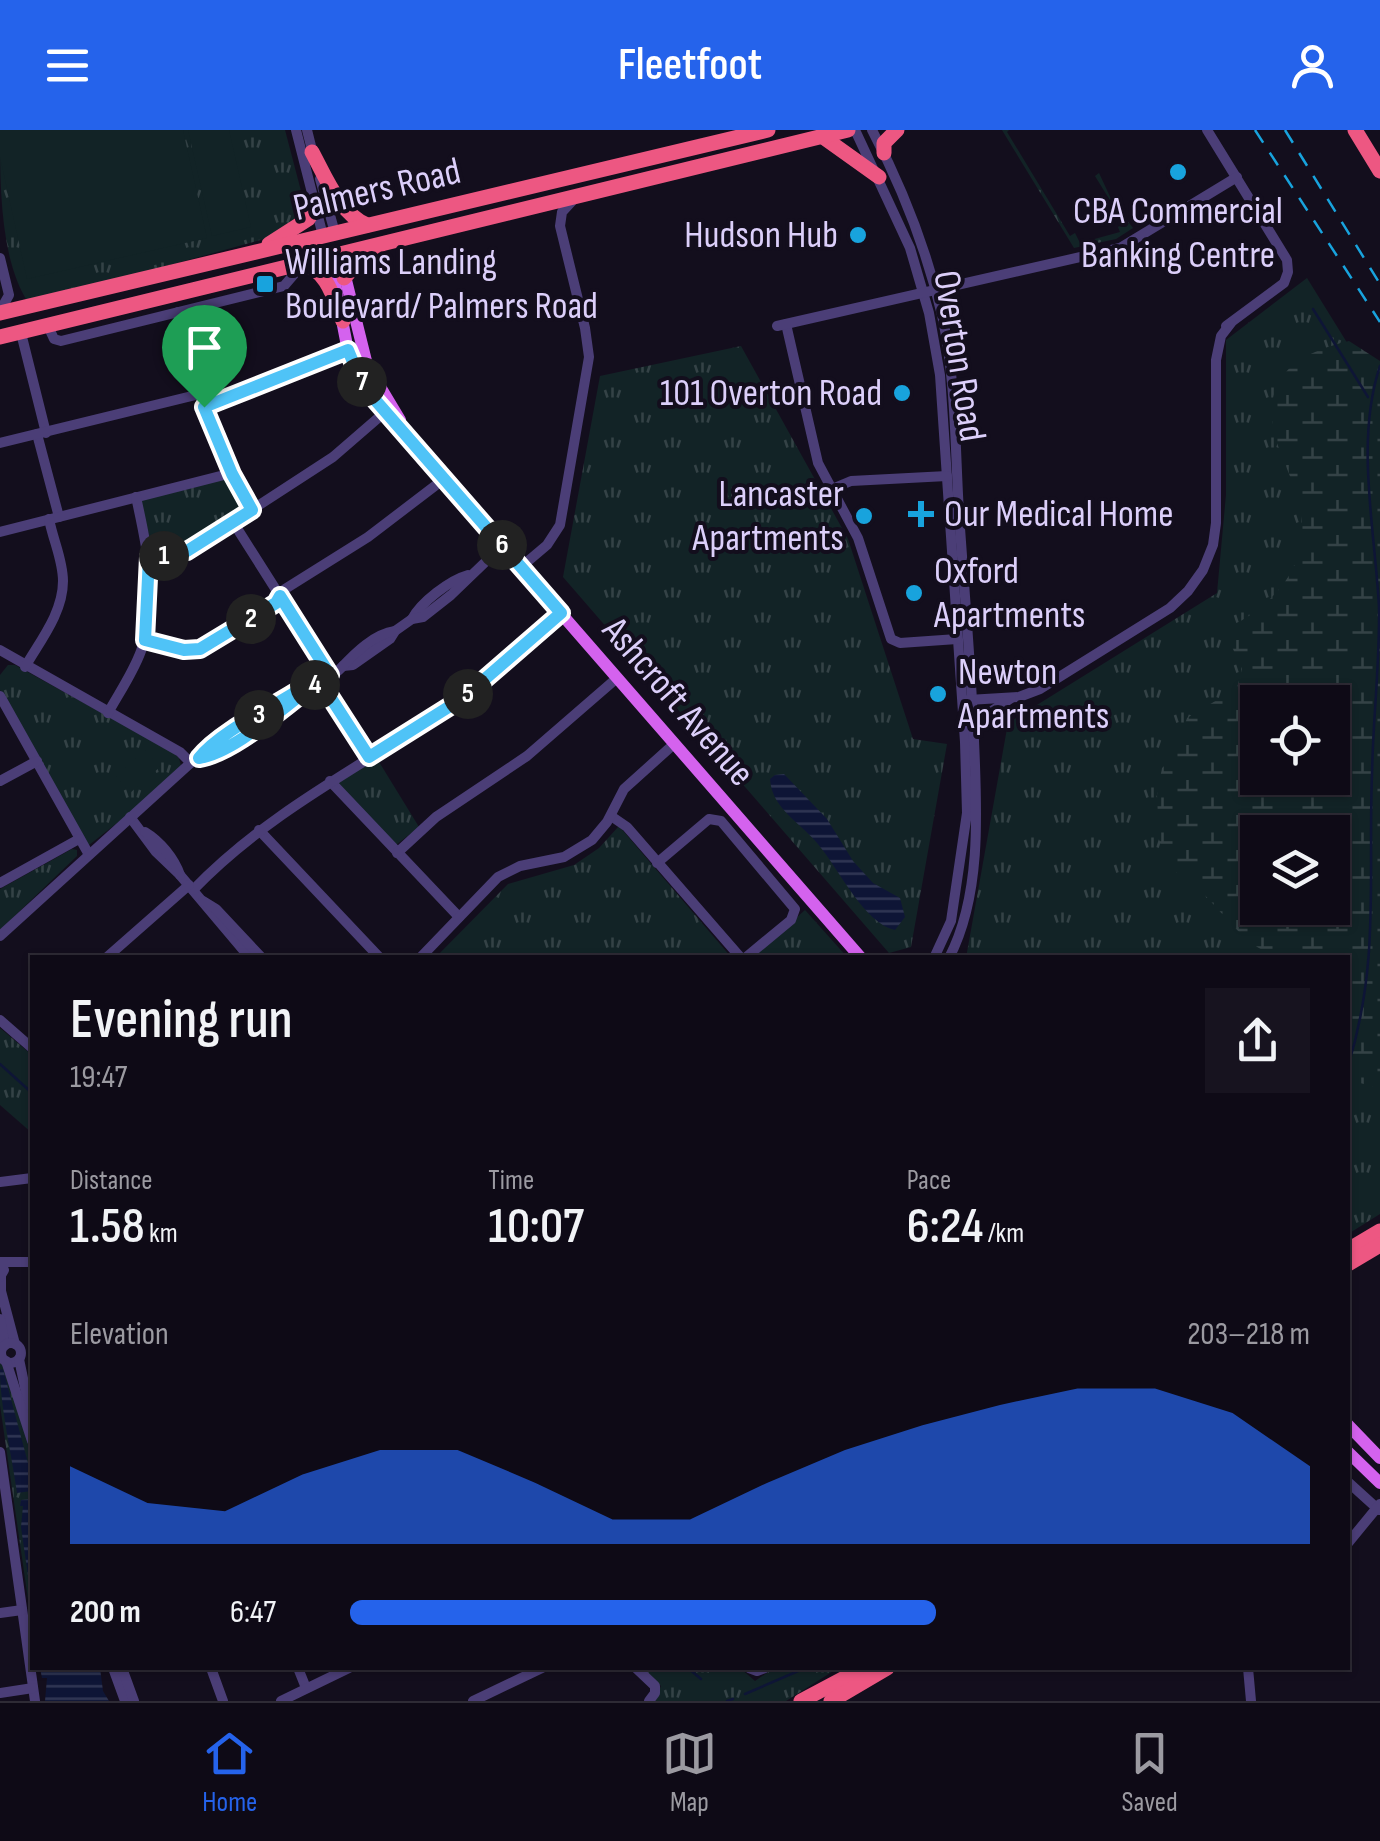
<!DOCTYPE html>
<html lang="en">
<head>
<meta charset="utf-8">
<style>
	:root { --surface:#0e0a16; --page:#17131f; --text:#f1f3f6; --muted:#9b9aa1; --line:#2e2b35; --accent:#2563eb }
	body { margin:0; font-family:"Sofia Sans Condensed",sans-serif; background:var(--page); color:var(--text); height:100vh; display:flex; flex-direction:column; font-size:38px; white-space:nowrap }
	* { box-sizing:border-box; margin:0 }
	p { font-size:32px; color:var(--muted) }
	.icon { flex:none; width:55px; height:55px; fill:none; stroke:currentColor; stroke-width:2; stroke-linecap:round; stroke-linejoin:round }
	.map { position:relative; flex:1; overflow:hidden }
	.panel { position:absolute; left:30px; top:825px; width:1320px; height:715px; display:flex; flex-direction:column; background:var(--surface); border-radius:0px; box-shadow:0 2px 8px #0004,0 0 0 2px var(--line) }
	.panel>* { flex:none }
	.fabs { position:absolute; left:1240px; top:555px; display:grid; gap:20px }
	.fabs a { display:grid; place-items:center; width:110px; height:110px; border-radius:0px; background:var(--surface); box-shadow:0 2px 8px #0004,0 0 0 2px var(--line); font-size:50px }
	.pin { position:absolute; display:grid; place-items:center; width:85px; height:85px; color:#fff; margin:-102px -42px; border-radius:50% 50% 50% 0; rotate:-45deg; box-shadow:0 0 10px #0007 }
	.pin .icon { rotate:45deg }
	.km { position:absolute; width:50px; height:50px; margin:-25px; border-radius:50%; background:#222; color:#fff; font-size:28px; line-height:50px; text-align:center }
	.round { display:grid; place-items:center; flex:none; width:105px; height:105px; border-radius:0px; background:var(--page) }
	.summary { display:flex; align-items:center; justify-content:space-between; height:170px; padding:0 40px }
	h1 { font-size:55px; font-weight:600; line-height:75px }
	.figures { display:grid; grid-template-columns:repeat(3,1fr); gap:15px; height:170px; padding:10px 40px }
	.figures div { display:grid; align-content:center }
	.figures b { font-size:50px; font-weight:600 }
	.figures small { font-size:28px; font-weight:400 }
	.figures p { font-size:28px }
	.chart { height:280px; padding:20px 40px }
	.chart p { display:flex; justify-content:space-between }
	.chart svg { width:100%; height:180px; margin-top:10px; fill:var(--accent); opacity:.7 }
	ul { padding:0 40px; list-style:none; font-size:32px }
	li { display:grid; grid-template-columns:160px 120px 1fr; align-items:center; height:75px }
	li i { height:25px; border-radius:12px; background:var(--accent) }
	header { display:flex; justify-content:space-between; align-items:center; height:130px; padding:0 40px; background:var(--accent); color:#fff; font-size:45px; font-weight:600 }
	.tab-bar { display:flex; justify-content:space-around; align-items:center; height:140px; border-top:2px solid var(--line); background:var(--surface); font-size:28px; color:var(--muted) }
	.tab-bar a { display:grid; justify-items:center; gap:5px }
	.tab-bar .selected { color:var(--accent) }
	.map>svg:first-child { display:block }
	.grass { fill:url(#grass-tufts); fill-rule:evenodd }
	.wetland { fill:url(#wetland-marsh); fill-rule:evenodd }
	.pitch { fill:#122326 }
	.water { fill:url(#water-rules) }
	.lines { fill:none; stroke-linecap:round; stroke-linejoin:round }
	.stream { stroke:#0e1536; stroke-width:2.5 }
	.minor { stroke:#4b3e77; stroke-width:10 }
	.major { stroke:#d462ee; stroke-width:12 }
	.highway { stroke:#ed5782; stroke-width:15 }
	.rail { stroke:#18a3dd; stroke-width:2.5; stroke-dasharray:15 12; stroke-linecap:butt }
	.route-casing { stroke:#fff; stroke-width:20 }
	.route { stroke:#4fc3f7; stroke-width:12 }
	.poi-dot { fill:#18a3dd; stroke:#130e1d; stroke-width:4 }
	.labels { text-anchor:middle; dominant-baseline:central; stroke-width:8; stroke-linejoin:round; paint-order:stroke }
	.street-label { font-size:38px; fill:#dccffa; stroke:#130e1d }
	.poi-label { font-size:38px; fill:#dccffa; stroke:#130e1d; text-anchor:start }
</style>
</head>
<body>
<header><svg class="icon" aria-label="menu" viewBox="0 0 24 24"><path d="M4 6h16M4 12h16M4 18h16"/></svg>Fleetfoot<svg class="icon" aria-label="person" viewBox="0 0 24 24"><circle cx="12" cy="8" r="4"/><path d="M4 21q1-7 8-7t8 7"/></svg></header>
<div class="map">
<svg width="1380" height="1571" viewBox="0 0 1380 1571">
	<defs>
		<pattern id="grass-tufts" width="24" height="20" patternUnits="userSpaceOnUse" patternTransform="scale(2.5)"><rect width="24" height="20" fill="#122326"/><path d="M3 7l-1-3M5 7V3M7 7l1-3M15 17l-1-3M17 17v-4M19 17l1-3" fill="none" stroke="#344246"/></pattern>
		<pattern id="wetland-marsh" width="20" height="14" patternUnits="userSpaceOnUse" patternTransform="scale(2.5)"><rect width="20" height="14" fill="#122326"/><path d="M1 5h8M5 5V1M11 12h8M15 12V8" fill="none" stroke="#344246"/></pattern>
		<pattern id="water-rules" width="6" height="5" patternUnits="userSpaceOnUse" patternTransform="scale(2.5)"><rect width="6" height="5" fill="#0e1536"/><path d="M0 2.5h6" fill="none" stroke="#303654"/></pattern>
	</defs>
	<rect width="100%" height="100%" fill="#130e1d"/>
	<g class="grass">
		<path d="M0 0H285L307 84 282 104 29 174C0 130 0 57 0 0Z"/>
		<path d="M1002 0H1009L1007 2 1070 106 1075 103 1080 113 1120 102 1118 97 1124 93 1095 46 1099 43 1112 71 1133 98 1116 109 1074 118Z"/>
		<path d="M1307 148 1380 266V1084L1348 1104V828H966L1008 593 1217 463 1226 365V210ZM1258 572H1332V648H1258ZM1258 702H1332V778H1258Z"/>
		<path d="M741 216 848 409 913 609 947 614 911 817 889 823 563 447 600 246Z"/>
		<path d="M225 349H229L245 378 184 419 153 422 141 373 143 369Z"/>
		<path d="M8 535H15L171 621 179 628 181 636 140 675 89 715 83 711 0 560V545Z"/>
		<path d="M376 627 419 697 396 715 338 653Z"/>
		<path d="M619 696 731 827 435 828 508 754 574 735 599 718Z"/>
		<path d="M72 719 77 720V726L0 800V759Z"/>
		<path d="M805 780 847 827 752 828Z"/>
		<path d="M0 898 32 925V1003L0 975Z"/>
		<path d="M0 1233 5 1237 32 1326V1497L0 1275Z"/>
		<path d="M643 1538H740L755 1551 774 1538H838L786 1571H654L661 1556Z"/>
	</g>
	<path class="wetland" d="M1349 211 1380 231V958L1348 950V828C1327 828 1304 831 1284 828 1235 819 1216 759 1167 738L1159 709 1157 665 1162 638 1175 626 1187 588 1237 558 1242 539 1229 510 1232 496C1273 474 1309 437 1301 386 1298 359 1285 337 1277 313 1258 249 1294 224 1349 211ZM1258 572H1332V648H1258ZM1258 702H1332V778H1258Z"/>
	<g class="pitch">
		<path d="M0 0H183L207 108 27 149 0 27Z"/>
		<path d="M188 0H229L251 97 212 106Z"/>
		<path d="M145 620 160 637 130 663 116 646Z"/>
	</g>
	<g class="water">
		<path d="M784 644 827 689 853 731 873 753 900 768 905 787 895 800C865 794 839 740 821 718 804 694 772 681 770 649L775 645Z"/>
		<path d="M3 1239 32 1348 31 1361 17 1363C12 1325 0 1277 0 1240Z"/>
		<path d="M32 1369V1467H31L21 1397 23 1376H20L21 1370Z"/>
		<path d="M40 1538H100L103 1561 109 1571H45L47 1548H42Z"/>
	</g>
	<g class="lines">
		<g class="stream">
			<path d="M1313 179 1368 267"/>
			<path d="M0 934 32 963"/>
			<path d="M1348 936C1380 833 1368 748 1372 644 1373 588 1380 532 1379 477 1375 399 1355 311 1380 236"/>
			<path d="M688 1538 701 1549"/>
			<path d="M745 1564 805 1538"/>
			<path d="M727 1571 733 1569"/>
		</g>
		<g class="minor">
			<path d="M296 0 323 106"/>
			<path d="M307 0 314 28"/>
			<path d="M855 0 910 118 929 183 940 245 965 612 967 683 951 791 934 828"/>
			<path d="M872 0C902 57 927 122 942 185 956 249 955 317 959 383 964 459 971 534 974 611 977 679 982 765 949 828"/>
			<path d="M1207 0 1287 130 1288 142 1284 153 1226 196"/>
			<path d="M320 49 335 103"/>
			<path d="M0 128 9 165 0 181"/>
			<path d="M178 182C194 250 214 321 252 380"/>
			<path d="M786 194 818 333 858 408 891 509 900 513 957 509"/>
			<path d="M48 196 54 209 61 211 284 156 302 135"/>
			<path d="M777 196 1120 118 1237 47"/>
			<path d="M21 203 46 303"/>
			<path d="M204 277 348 221"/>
			<path d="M37 304 59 387"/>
			<path d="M0 313 200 264"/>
			<path d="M832 359 851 351 947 346"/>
			<path d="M233 392 330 545"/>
			<path d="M0 402 232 343"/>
			<path d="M149 427 176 424 193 418 333 327 385 282"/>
			<path d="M521 437 547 415 560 395 589 227 585 198 560 96 562 82 573 70"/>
			<path d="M412 489C421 472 450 450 468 445"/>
			<path d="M145 510 184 520 212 513 275 473 285 459 368 407 444 349"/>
			<path d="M0 520 180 622 191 633"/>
			<path d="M343 536 353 535 390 509 395 501 412 489 423 487 451 465 502 416"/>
			<path d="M25 537C40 511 63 483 63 451 63 430 53 410 49 389"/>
			<path d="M320 551 369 627"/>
			<path d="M0 566 88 723"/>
			<path d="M968 570 1019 567 1040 559 1170 478 1188 461 1203 440 1213 415 1216 393V230L1221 206 1231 193"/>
			<path d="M108 583C119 563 133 543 141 521 160 472 147 417 136 367"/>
			<path d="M973 594 1011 568"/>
			<path d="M200 628 216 624 297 571C310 556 329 551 342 537 355 523 374 504 395 501"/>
			<path d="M0 651 37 631"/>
			<path d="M330 651 459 787"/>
			<path d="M611 686 627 697 741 828"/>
			<path d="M130 687 156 722 180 745 250 828"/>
			<path d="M259 700 380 828"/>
			<path d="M145 702C160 711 174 728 180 745"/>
			<path d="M397 723 436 687 527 626 617 548"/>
			<path d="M657 733 709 689 721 691 795 779 791 790 745 828"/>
			<path d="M0 753 79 709"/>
			<path d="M193 760C271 679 370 632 462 569 497 545 530 512 561 483"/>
			<path d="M203 771 216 779 262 828"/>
			<path d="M0 806 206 619 294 563 304 562"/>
			<path d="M106 828 189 755"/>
			<path d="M420 828 498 747 520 736 564 727 592 710 607 692 624 659 674 614"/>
			<path d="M0 890 32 918"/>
			<path d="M0 1052 32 1048"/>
			<path d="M1 1146V1161L15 1214"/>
			<path d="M0 1147 4 1140 0 1132H32"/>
			<path d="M0 1189 5 1215"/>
			<circle cx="11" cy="1223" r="10"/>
			<path d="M19 1229 30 1282"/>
			<path d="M6 1231 32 1311"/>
			<path d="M0 1322 35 1571"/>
			<path d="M1348 1352 1379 1380"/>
			<path d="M1348 1413 1380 1374"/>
			<path d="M0 1483 22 1480"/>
			<path d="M113 1538 125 1571"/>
			<path d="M122 1538 134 1571"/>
			<path d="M211 1538 223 1571"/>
			<path d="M298 1538 306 1558"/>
			<path d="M636 1538 655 1556V1563L649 1571"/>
			<path d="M749 1538 757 1541 765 1538"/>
			<path d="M1248 1538 1251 1571"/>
			<path d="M0 1563 33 1558"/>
			<path d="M281 1571 349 1538"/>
			<path d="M473 1571 542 1538"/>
		</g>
		<g class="major">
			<path d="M340 126 367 235 400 290"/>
			<path d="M330 128 348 221 370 264 861 828"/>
			<path d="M1348 1295 1380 1328"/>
			<path d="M1348 1322 1380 1353"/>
		</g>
		<g class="highway">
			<path d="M1355 0 1380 41"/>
			<path d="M823 7 879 47"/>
			<path d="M312 22C325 46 340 84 367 95"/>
			<path d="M884 23V13L897 0"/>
			<path d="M269 114 308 89 316 77"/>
			<path d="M303 135C328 140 334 170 343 191"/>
			<path d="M344 148 355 136 378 123"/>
			<path d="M0 183 768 0"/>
			<path d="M0 207 848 0"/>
			<path d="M1348 1120 1380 1101"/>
			<path d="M1348 1134 1380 1115"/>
			<path d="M801 1571 863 1538"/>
			<path d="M831 1571 887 1538"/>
		</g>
		<g class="rail">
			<path d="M1255 0 1380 192"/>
			<path d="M1285 0 1380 154"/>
		</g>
	</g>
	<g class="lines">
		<g class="route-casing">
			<path id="route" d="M204 277 232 344 252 380 187 421 149 427 145 510 184 520 200 519 276 473 280 466 330 545C318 553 308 561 294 563 265 581 219 603 199 628 237 622 288 572 320 551L369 627 463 568 561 483 370 264 360 249 348 220 204 277"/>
		</g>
		<use href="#route" class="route"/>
	</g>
	<g class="poi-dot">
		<circle cx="1178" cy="42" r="10"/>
		<circle cx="858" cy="105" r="10"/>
		<rect x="255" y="144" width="20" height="20" rx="5"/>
		<circle cx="902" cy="263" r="10"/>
		<path d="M916 369h10v10h10v10h-10v10h-10v-10h-10v-10h10z"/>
		<circle cx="864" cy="386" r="10"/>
		<circle cx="914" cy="463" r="10"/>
		<circle cx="938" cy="564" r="10"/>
	</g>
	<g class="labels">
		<g class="street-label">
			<text transform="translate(377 60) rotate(-13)">Palmers Road</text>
			<text transform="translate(959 226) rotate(81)">Overton Road</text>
			<text transform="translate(678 572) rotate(49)">Ashcroft Avenue</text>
		</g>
		<g class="poi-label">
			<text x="1178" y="81" text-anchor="middle">CBA Commercial<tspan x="1178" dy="44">Banking Centre</tspan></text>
			<text x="838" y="105" text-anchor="end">Hudson Hub</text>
			<text x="285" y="132">Williams Landing<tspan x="285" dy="44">Boulevard/ Palmers Road</tspan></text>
			<text x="882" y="263" text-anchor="end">101 Overton Road</text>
			<text x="844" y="364" text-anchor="end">Lancaster<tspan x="844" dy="44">Apartments</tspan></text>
			<text x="944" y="384">Our Medical Home</text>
			<text x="934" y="441">Oxford<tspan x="934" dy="44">Apartments</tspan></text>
			<text x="958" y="542">Newton<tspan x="958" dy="44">Apartments</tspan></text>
		</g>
	</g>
</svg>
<div class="fabs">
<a><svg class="icon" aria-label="locate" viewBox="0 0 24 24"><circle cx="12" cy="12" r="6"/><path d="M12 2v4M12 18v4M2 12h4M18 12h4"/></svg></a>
<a><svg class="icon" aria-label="layers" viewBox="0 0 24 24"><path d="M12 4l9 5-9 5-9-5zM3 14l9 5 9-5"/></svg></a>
</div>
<div class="pin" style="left:204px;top:277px;background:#1e9e55"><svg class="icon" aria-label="arrive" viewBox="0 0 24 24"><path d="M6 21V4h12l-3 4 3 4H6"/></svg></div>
<b class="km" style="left:164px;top:426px">1</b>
<b class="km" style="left:251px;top:489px">2</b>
<b class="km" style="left:259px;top:585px">3</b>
<b class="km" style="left:315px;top:555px">4</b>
<b class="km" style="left:468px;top:564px">5</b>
<b class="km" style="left:502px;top:415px">6</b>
<b class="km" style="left:362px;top:252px">7</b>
<section class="panel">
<div class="summary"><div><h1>Evening run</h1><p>19:47</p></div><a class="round"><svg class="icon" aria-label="share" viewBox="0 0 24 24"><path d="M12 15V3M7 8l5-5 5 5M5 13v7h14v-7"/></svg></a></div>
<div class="figures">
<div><p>Distance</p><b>1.58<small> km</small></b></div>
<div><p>Time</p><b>10:07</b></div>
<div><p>Pace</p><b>6:24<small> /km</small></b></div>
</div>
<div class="chart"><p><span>Elevation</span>203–218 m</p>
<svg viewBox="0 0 160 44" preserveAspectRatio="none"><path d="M0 44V25L10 34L20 36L30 27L40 21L50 21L60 29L70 38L80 38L90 29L100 21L110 15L120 10L130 6L140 6L150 12L160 25V44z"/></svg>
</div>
<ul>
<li><b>200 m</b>6:47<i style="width:61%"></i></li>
</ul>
</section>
</div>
<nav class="tab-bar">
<a class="selected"><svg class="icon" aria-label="home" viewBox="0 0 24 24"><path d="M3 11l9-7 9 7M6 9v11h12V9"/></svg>Home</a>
<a><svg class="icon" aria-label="map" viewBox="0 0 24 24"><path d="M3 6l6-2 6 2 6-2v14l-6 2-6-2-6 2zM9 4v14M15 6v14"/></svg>Map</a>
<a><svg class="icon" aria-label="saved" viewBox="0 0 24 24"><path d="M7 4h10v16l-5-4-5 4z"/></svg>Saved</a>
</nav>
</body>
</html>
